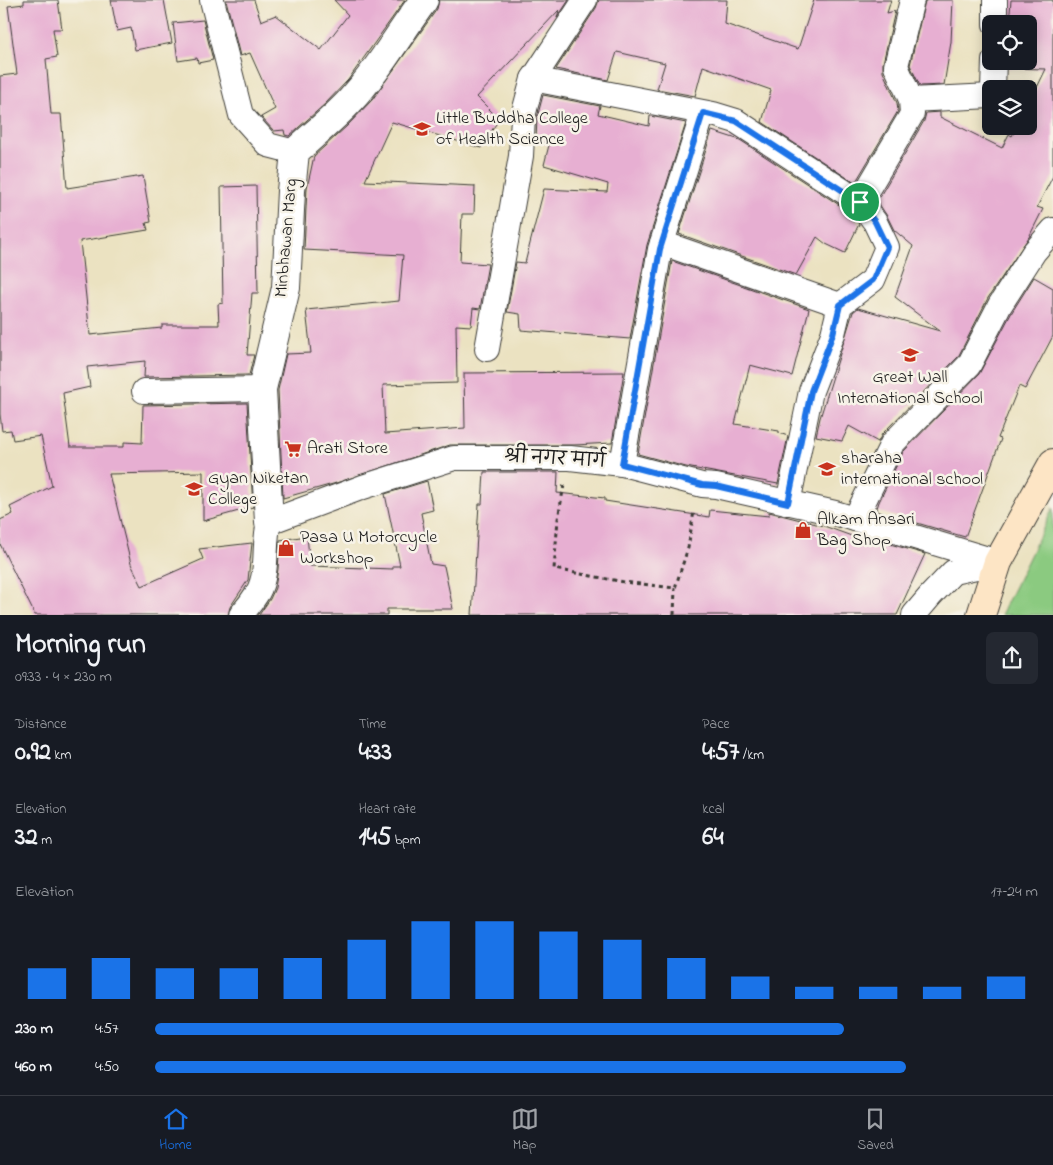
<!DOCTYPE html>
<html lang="en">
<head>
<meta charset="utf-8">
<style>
	:root { --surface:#171b24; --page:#242831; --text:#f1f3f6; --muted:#9ea1a6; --line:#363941; --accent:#1a73e8 }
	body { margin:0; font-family:"Indie Flower","Playpen Sans Deva",sans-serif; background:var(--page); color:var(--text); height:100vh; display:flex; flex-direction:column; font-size:19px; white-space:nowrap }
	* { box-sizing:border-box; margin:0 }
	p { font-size:16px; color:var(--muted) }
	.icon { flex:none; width:28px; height:28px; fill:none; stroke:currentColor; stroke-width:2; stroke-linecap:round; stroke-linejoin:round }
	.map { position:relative; height:615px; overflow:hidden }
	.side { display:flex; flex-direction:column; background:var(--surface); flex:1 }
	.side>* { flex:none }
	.fabs { position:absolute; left:982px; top:15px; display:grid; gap:10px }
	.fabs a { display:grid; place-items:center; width:55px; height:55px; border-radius:8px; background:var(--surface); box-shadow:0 2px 12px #0003; font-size:25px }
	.pin { position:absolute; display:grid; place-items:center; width:42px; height:42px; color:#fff; margin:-21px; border:2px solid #fff; border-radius:50%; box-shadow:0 1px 5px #0007 }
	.round { display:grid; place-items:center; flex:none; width:52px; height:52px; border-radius:8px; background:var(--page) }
	.head { display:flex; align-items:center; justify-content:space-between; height:85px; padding:0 15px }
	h1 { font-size:28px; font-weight:700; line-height:38px }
	.stats { display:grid; grid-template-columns:repeat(3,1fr); gap:8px; height:85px; padding:5px 15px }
	.stats div { display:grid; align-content:center }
	.stats b { font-size:25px; font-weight:700 }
	.stats small { font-size:14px; font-weight:400 }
	.stats p { font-size:14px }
	.chart { height:140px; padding:10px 15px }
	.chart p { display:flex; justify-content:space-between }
	.chart svg { width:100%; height:90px; margin-top:5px; stroke:var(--accent); stroke-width:6 }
	ul { padding:0 15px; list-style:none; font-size:16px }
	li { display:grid; grid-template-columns:80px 60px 1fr; align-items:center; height:38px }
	li i { height:12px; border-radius:6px; background:var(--accent) }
	.tabs { display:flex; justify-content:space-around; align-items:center; height:70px; border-top:1px solid var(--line); background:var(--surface); font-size:14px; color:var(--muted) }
	.tabs a { display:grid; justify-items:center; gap:2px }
	.tabs .current { color:var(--accent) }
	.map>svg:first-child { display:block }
	.green { fill:#8bca80; stroke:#54734e }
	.building { fill:#e7afd2 }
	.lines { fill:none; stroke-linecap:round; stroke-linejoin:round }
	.minor-casing { stroke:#3b3a35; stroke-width:26 }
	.tertiary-casing { stroke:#3b3a35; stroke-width:30 }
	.secondary-casing { stroke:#3b3a35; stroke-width:30 }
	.path { stroke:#3b3a35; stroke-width:3; stroke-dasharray:4 4; stroke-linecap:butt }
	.minor { stroke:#fff; stroke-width:24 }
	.tertiary { stroke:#fff; stroke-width:28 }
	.secondary { stroke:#fde5c5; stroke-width:28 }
	.route-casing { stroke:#fff; stroke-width:10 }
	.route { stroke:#1a73e8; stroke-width:6 }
	.labels { text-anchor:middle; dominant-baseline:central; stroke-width:5; stroke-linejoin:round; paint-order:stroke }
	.poi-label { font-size:18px; fill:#1c1c1c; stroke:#f7f3e8; text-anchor:start }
	.street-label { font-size:18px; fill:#1c1c1c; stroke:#f7f3e8 }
</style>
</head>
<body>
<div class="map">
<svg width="1053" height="615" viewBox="0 0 1053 615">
	<rect width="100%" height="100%" fill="#f7f3e8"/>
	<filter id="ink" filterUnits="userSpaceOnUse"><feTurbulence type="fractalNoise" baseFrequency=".02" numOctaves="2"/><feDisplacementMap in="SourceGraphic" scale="10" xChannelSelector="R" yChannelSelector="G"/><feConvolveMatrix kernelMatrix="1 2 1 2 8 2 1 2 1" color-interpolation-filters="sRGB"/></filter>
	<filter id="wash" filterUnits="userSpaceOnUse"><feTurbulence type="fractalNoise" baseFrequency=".0096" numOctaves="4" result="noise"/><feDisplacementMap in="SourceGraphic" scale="20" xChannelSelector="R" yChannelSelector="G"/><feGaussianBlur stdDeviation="1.12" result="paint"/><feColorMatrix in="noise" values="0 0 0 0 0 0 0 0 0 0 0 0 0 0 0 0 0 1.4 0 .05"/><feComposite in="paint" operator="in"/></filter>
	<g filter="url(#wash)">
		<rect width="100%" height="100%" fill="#ebe2c1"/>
		<path class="green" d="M1053 508V615H1001Z"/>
		<g id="blocks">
			<g class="building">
				<path d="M24 0H58L62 29H53L57 57 46 59 51 114H61L67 188 143 176 151 222 146 223 148 230 80 241 90 335 162 328V325H219L218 304 223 303 221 187 256 186 258 293H252L247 355H254L249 375 144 377 145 361 87 367 90 387 63 393 70 447H124V442L142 443 143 405 247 403 253 507 203 521V472L109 474 131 564 142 586 203 559 199 549 252 543 248 580 230 607 228 615H35L0 544V520L13 514 10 507 52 486 41 436 13 440 11 430 2 431 0 414V76L17 74 8 6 24 4Z"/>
				<path d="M111 0H164L172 43 135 50 131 28 117 31Z"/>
				<path d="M226 0H254L261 21 276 15 321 50 348 15 334 0H405L348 80 325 104 289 136 285 135 284 130 274 131 261 117 275 109 250 53 240 56Z"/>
				<path d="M439 0H569L557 18 559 10 477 97 499 119 481 148 392 122 365 181 475 186 474 214H462L460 262 488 264 480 309 473 308 471 326 456 325 457 383 383 385 385 434 465 428 464 373 624 372 612 443 574 445H450L333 484 283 498 278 390 286 354 311 353 306 310 399 301 403 255 304 250 307 188 314 156 347 126 372 100 437 9Z"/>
				<path d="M599 0H727L725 24 798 49 814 0H891L887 13 895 11 883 63V72L897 103 898 111 855 183 762 122 771 90 703 66 695 96 657 89 665 63 617 52 608 80 556 69 596 8Z"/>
				<path d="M929 0H953L951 42 944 85 920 86 910 65 925 1Z"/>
				<path d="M1011 0H1053V176L1037 207 1043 209 1029 237 988 298 958 357 882 434 878 442 849 426 842 441 816 436 820 418 853 312 858 308 940 331 895 297 913 246 894 230 887 216 877 201 924 121 926 113 940 112V117L1002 148 1009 134 1012 136 1017 126H1029V104L1046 69 1008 68V61H1029V24H1009Z"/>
				<path d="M203 20 213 60 198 63 197 58 178 61 173 23Z"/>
				<path d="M543 95 600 106 598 114 649 126 650 116 686 123 647 245 630 339 521 330 520 314 507 312 516 262 525 263 544 189 607 192 608 184 544 165 549 145 536 140 537 118Z"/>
				<path d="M712 131 740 140 850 212 859 224 845 253 826 244 817 237 796 275 679 234Z"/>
				<path d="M672 261 809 309 792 376 750 365 735 424 779 431V433L788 436 778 484 686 467 638 454Z"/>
				<path d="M1034 277 1053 288V336L1025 389 1019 386 998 438 1001 439 965 537 876 511 879 502 903 452 979 374 1012 312Z"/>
				<path d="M484 472H558L557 493 605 498V501L709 517 710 510 769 516V512L824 526 868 542 869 538 925 554 897 615H472L479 504H482Z"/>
				<path d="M427 481 433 510 421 513 431 564 444 566 453 609H387V615H259L270 599 275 588 278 569 280 540 307 536 310 566 393 569V566H400L385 494Z"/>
			</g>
		</g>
	</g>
	<g filter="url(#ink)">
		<use href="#blocks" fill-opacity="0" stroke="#3b3a35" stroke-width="1"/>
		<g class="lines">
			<g class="minor-casing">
				<g id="minor">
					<path d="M212 0 241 115 268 145 295 152"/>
					<path d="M995 0V24"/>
					<path d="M533 79 713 114 736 121 860 202"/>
					<path d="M993 89 994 61"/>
					<path d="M911 100 991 96"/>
					<path d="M662 243 840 305"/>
					<path d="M487 349 521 156 523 116 533 79 585 0"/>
					<path d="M144 391 262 389"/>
					<path d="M622 464 660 249 703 113"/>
					<path d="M788 503 811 391 833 334 840 305 873 280 887 247 875 222 860 202 912 114 911 100 896 66 912 0"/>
					<path d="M855 519 892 444 969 365 1000 305 1034 252 1053 230"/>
					<path d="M241 615C247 608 253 600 258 592 269 572 263 544 269 522L363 487 454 458H570L622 464 702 485 716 486 835 513 998 562"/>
					<path d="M914 615 931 595 953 572 995 563"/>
				</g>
			</g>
			<g class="tertiary-casing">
				<path id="tertiary" d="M269 522 262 389 286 288 291 191 295 152C313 135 332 120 349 102 378 71 399 34 424 0"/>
			</g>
			<g class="secondary-casing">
				<path id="secondary" d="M981 615 998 562 1053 463"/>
			</g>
			<g class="path">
				<path d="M564 485 558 519 554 569 624 582 675 588 688 548 694 511"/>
				<path d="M674 615 675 588"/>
			</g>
			<use href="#minor" class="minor"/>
			<use href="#tertiary" class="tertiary"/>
			<use href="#secondary" class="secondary"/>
		</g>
	</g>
	<g class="lines" filter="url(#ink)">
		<g class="route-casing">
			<path id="route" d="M703 113 736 121 860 202 875 222 887 247 873 280 840 305 833 334 811 391 788 503 716 486 702 485 622 464 660 249Z"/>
		</g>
		<use href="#route" class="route"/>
	</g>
	<defs>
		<g id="university-bare" transform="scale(1.35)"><path d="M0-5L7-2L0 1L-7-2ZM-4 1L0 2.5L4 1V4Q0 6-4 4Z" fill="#c8321e" stroke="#f7f3e8" stroke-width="2.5" paint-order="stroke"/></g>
		<g id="school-bare" transform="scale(1.35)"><path d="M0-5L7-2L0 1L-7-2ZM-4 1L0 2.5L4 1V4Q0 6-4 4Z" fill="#c8321e" stroke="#f7f3e8" stroke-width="2.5" paint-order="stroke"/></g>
		<g id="supermarket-bare" transform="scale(1.35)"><path d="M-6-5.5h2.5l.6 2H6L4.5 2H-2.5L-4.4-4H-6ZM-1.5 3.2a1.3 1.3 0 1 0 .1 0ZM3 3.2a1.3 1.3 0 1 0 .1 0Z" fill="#c8321e" stroke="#f7f3e8" stroke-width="2.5" paint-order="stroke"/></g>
		<g id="shop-bare" transform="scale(1.35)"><path d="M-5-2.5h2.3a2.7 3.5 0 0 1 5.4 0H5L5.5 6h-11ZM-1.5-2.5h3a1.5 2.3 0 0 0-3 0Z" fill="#c8321e" stroke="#f7f3e8" stroke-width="2.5" paint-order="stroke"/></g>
	</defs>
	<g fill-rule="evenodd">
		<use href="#university-bare" x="422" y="129"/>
		<use href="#school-bare" x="910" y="355"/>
		<use href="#supermarket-bare" x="293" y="449"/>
		<use href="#school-bare" x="827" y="469"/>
		<use href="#university-bare" x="194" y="489"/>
		<use href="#shop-bare" x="803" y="530"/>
		<use href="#shop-bare" x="286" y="548"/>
	</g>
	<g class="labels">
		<g class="poi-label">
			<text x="436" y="119">Little Buddha College<tspan x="436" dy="21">of Health Science</tspan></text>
			<text x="910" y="378" text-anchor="middle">Great Wall<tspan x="910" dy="21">International School</tspan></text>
			<text x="307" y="449">Arati Store</text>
			<text x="841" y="459">sharaha<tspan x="841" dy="21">international school</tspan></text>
			<text x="208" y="479">Gyan Niketan<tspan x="208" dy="21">College</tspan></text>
			<text x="817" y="520">Alkam Ansari<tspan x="817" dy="21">Bag Shop</tspan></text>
			<text x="300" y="538">Pasa U Motorcycle<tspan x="300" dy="21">Workshop</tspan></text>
		</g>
		<g class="street-label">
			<text transform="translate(287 238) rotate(-85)">Minbhawan Marg</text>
			<text transform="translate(555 460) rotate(3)">श्री नगर मार्ग</text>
		</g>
	</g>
</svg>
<div class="fabs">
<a><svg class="icon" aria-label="locate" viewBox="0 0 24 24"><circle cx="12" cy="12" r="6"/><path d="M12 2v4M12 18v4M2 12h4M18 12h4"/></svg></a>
<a><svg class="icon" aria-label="layers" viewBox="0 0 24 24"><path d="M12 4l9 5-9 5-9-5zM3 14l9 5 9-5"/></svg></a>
</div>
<div class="pin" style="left:860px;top:202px;background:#1e9e55"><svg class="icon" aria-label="arrive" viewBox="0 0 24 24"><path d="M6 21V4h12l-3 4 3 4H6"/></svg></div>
</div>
<section class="side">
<div class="head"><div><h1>Morning run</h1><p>09:33 · 4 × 230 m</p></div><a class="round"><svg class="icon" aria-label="share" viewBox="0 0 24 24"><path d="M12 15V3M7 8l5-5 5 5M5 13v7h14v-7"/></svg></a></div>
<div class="stats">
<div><p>Distance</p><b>0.92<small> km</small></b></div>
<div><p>Time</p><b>4:33</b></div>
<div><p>Pace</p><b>4:57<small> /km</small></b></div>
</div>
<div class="stats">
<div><p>Elevation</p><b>32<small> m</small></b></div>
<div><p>Heart rate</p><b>145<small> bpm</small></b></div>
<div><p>kcal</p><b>64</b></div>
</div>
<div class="chart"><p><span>Elevation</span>17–24 m</p>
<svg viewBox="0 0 160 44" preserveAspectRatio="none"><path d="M5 44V29M15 44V24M25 44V29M35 44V29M45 44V24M55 44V15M65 44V6M75 44V6M85 44V11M95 44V15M105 44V24M115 44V33M125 44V38M135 44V38M145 44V38M155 44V33"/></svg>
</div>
<ul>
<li><b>230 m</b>4:57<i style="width:78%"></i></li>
<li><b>460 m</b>4:50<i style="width:85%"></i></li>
</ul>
</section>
<nav class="tabs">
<a class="current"><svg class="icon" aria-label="home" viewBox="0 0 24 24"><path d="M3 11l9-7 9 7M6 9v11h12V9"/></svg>Home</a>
<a><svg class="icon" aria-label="map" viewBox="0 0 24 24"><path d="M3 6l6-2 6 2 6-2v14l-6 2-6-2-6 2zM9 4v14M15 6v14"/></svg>Map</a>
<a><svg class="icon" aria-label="saved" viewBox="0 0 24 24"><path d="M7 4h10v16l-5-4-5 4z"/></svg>Saved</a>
</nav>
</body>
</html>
